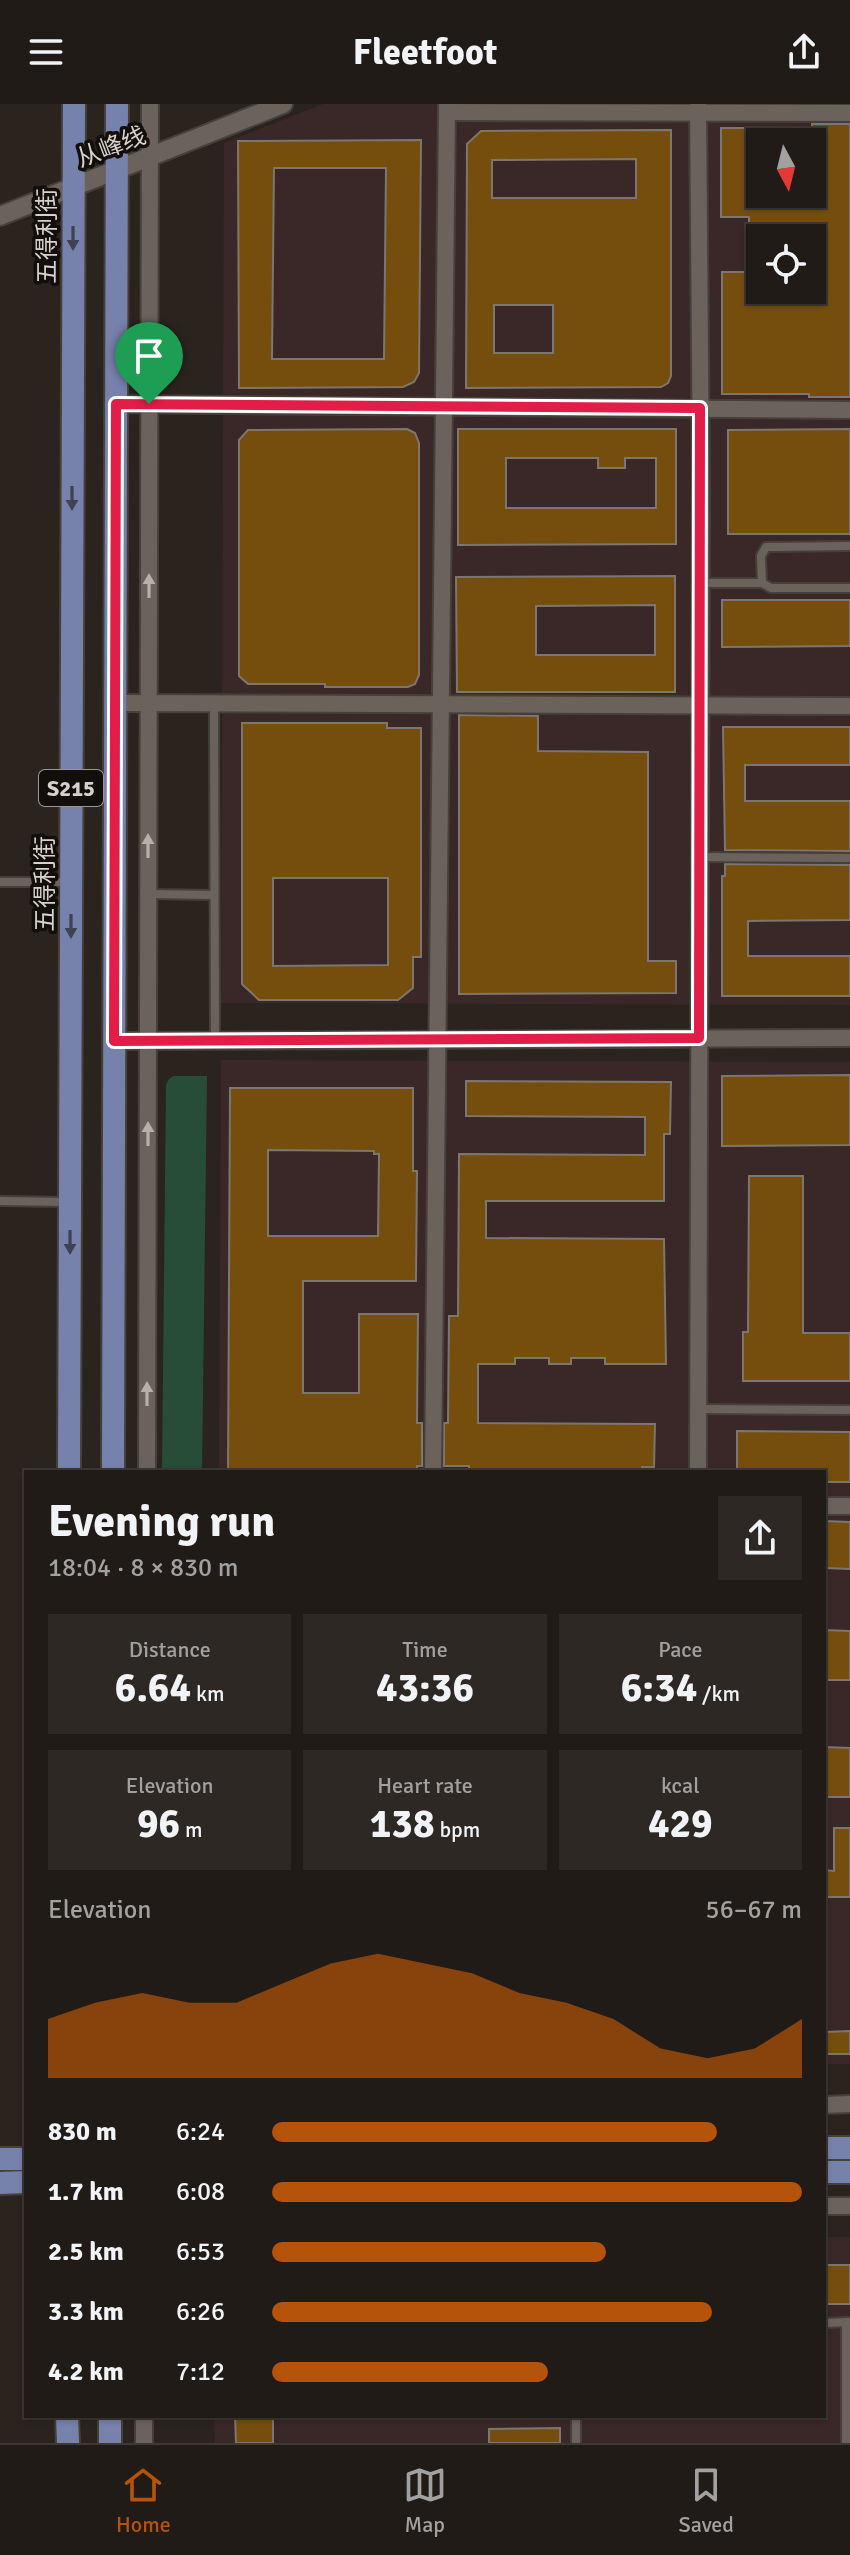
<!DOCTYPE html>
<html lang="en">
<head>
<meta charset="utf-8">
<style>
	:root { --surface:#201b16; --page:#2d2823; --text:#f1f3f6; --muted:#a2a1a1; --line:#3d3935; --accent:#b45309 }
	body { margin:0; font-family:Signika,"Noto Sans SC",sans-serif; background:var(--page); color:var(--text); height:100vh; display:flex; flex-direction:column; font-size:30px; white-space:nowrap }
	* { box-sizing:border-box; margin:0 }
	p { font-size:26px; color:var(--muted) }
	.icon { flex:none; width:44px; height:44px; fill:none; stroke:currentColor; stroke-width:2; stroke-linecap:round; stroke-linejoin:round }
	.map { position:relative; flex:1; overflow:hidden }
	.side { position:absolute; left:24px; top:1366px; width:802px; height:948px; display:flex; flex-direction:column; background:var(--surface); border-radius:0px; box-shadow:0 2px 6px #0004,0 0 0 2px var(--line) }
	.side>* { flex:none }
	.needle { width:52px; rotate:173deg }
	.fabs { position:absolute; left:746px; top:24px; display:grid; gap:16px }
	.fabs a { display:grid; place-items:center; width:80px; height:80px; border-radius:0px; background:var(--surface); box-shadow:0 2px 6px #0004,0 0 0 2px var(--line); font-size:40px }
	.pin { position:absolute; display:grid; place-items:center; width:68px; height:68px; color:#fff; margin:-82px -34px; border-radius:50% 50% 50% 0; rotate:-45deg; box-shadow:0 0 8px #0007 }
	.pin .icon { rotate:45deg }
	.round { display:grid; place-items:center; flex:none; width:84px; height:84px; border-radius:0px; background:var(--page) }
	.summary { display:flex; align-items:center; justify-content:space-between; height:136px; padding:0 24px }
	h1 { font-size:44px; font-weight:700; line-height:60px }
	.figures { display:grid; grid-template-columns:repeat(3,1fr); gap:12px; height:136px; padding:8px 24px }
	.figures div { display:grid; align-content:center; border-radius:0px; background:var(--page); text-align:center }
	.figures b { font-size:40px; font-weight:700 }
	.figures small { font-size:22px; font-weight:400 }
	.figures p { font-size:22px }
	.chart { height:224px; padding:16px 24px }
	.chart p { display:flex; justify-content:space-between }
	.chart svg { width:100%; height:144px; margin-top:8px; fill:var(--accent); opacity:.7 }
	ul { padding:0 24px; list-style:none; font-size:26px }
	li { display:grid; grid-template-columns:128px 96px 1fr; align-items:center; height:60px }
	li i { height:20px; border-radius:10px; background:var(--accent) }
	header { display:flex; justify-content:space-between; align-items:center; height:104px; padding:0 24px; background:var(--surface); font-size:36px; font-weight:700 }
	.tabs { display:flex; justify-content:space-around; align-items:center; height:112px; border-top:2px solid var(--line); background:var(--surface); font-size:22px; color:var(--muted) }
	.tabs a { display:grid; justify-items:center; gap:4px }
	.tabs .selected { color:var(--accent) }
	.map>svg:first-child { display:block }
	.commercial { fill:#3a2727; fill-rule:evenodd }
	.green { fill:#274d36 }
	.building { fill:#754e0d; stroke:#7d766e; stroke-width:2; fill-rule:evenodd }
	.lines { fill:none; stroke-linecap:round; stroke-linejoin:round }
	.service-casing { stroke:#46403b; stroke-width:12 }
	.minor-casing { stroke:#46403b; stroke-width:20 }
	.tertiary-casing { stroke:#46403b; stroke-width:22 }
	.primary-casing { stroke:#46403b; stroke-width:26 }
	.service { stroke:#6b625c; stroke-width:8 }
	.minor { stroke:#6b625c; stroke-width:16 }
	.tertiary { stroke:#6b625c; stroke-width:18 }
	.primary { stroke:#7681ac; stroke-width:22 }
	.oneway { fill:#3e4253 }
	.oneway2 { fill:#b6b0ab }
	.route-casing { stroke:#fff; stroke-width:16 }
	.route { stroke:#e11d48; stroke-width:10 }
	.labels { text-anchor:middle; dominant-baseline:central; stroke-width:7; stroke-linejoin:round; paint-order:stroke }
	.shield { fill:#110e0b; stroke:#9b9693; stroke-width:2 }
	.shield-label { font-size:22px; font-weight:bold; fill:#d6d1cd }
	.street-label { font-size:24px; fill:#d6d1cd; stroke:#110e0b }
</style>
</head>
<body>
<header><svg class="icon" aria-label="menu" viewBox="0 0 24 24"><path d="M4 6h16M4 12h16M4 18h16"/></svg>Fleetfoot<svg class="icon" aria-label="share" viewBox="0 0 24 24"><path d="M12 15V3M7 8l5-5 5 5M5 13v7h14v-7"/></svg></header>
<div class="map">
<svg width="850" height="2339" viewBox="0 0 850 2339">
	<rect width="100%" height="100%" fill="#2b241e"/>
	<g class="commercial">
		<path d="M323 0H850V901L221 899 224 39ZM760 38H812V90H760ZM760 134H812V186H760Z"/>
		<path d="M221 956 850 958V1960H824V1368H219Z"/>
		<path d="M824 2133H850V2339H215L214 2312H824Z"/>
	</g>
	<path class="green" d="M174 972H207L202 1368H162L166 981 169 975Z"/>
	<g class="building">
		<path d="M812 20H850V293H809V290H722V168H760V186H812V134H749V113H721V24H749V64H760V90H812Z"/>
		<path d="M671 26V272L668 279 661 283 466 284 467 40 481 27ZM636 55V94H492V56ZM494 201H553V249H494Z"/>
		<path d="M421 36 419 269 414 278 403 283 239 284 238 37ZM274 64H386L384 255H272Z"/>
		<path d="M407 325 415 329 419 339V571L415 580 408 583H325V580H248L239 572V336L248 326Z"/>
		<path d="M458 325H676V440L458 441ZM506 354H598V364H625V354H656V404H506Z"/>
		<path d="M850 325V430H728V326Z"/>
		<path d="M675 472V588H457L456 473ZM655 501V551H536V502Z"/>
		<path d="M722 496H850V542L722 543Z"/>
		<path d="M459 611 538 612V647L648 648V857H676V889L459 890Z"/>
		<path d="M242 619H387V624H421V853H413V884L398 896H259L242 880ZM273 774H388V861L273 862Z"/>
		<path d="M723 623H850V661H745V697H850V747L725 746Z"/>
		<path d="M725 760 850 761V816L748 817V852H850V892H722V772H725Z"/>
		<path d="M850 971V1041L722 1042V972Z"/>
		<path d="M466 977 671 978 670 1030H664V1097H486V1134L664 1135 666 1260H605V1254H571V1260H549V1254H515V1260H478V1319L655 1320 654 1363H642V1368H469V1362H444V1319H448L449 1212H458L459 1050 645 1051V1013L466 1012Z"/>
		<path d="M230 984H413V1067H417L416 1177H303V1289H359V1210H418L417 1319H422V1362H417V1368H228ZM268 1046 374 1047V1050H379L378 1132H268Z"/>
		<path d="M749 1072H803V1229H850V1277H743V1228H748Z"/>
		<path d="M737 1327 850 1328V1378H824V1368H737Z"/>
		<path d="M824 1417 850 1418V1465L824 1464Z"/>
		<path d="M824 1526 850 1527V1576H824Z"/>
		<path d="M824 1643 850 1644V1693H824Z"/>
		<path d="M834 1724H850V1793H824V1766L834 1767Z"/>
		<path d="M850 1927V1950H824V1928Z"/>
		<rect x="824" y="2161" width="26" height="39"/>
		<path d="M235 2312H273V2339H236Z"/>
		<path d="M560 2324V2339H489V2325Z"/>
	</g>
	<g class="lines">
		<g class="service-casing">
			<g id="service">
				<path d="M700 479H762L771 484H850"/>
				<path d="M762 479 761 452 766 443 850 442"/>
				<path d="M214 600 215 936"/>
				<path d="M699 753 850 754"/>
				<path d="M0 778H70"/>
				<path d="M148 790 214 791"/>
				<path d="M0 1097 69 1098"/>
				<path d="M699 1305 850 1306"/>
				<path d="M846 2218V2339"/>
				<path d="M824 2219 849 2218"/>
				<path d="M576 2312V2339"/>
			</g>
		</g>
		<g class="minor-casing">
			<g id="minor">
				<path d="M447 8 850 9"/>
				<path d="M116 300 850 306"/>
				<path d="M115 599 850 602"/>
				<path d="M114 937 850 934"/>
				<path d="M147 1368 150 0"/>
				<path d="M433 1368 447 0"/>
				<path d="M698 1368 701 377 698 0"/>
				<path d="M824 1402H850"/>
				<path d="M824 2001 850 2000"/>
				<path d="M824 2102H850"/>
				<path d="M144 2339V2312"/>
			</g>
		</g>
		<g class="tertiary-casing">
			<path id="tertiary" d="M0 112 283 0"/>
		</g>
		<g class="primary-casing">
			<g id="primary">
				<path d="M69 1368 74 0"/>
				<path d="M113 1368 117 0"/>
				<path d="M824 2044H850"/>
				<path d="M0 2055H26"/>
				<path d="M824 2068H850"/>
				<path d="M0 2079 26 2078"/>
				<path d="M67 2312 68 2339"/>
				<path d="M110 2339V2312"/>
			</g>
		</g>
		<use href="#service" class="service"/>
		<use href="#minor" class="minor"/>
		<use href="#tertiary" class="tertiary"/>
		<use href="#primary" class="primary"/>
	</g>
	<defs><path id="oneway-solid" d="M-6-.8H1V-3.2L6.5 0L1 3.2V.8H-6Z" transform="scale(2)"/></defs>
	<g class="oneway">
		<use href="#oneway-solid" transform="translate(73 134) rotate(90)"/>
		<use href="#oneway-solid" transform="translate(72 394) rotate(90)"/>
		<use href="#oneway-solid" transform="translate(71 822) rotate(90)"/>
		<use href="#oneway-solid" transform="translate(70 1138) rotate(90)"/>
	</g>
	<g class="oneway2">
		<use href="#oneway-solid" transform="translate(149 482) rotate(-90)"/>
		<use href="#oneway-solid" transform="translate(148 742) rotate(-90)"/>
		<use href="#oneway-solid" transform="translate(148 1030) rotate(-90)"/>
		<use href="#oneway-solid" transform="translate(147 1290) rotate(-90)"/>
	</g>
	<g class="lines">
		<g class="route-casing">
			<path id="route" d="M116 300 700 304 699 934 114 937Z"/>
		</g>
		<use href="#route" class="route"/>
	</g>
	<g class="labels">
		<rect class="shield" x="39" y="666" width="64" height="36" rx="6"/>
		<g class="shield-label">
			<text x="71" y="684">S215</text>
		</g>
		<g class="street-label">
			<text transform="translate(111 43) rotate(-21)">从峰线</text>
			<text transform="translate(47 132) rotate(-90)">五得利街</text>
			<text transform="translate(45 780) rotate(-90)">五得利街</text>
		</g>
	</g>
</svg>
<div class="fabs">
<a><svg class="needle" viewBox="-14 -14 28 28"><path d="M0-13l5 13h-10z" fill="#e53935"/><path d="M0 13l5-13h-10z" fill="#a2a1a1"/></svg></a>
<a><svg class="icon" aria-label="locate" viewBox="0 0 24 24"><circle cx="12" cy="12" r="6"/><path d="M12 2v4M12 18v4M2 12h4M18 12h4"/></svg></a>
</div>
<div class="pin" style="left:149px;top:300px;background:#1e9e55"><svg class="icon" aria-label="arrive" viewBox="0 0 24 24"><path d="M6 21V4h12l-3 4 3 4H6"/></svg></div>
<section class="side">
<div class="summary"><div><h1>Evening run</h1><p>18:04 · 8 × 830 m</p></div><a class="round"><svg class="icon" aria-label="share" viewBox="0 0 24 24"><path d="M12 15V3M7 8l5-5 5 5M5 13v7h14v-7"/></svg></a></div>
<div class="figures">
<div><p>Distance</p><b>6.64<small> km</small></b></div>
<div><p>Time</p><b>43:36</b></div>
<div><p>Pace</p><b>6:34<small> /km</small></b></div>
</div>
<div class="figures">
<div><p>Elevation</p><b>96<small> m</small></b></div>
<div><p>Heart rate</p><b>138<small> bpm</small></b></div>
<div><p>kcal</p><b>429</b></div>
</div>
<div class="chart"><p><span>Elevation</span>56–67 m</p>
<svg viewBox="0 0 160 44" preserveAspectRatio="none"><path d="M0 44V26L10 21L20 18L30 21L40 21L50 15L60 9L70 6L80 9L90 12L100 18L110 21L120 26L130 35L140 38L150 35L160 26V44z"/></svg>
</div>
<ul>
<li><b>830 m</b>6:24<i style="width:84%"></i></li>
<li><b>1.7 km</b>6:08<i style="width:100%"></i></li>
<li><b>2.5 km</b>6:53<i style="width:63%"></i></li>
<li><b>3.3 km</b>6:26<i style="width:83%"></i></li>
<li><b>4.2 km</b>7:12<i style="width:52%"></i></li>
</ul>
</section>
</div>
<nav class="tabs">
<a class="selected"><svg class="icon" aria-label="home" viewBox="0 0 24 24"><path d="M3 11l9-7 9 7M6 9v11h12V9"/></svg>Home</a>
<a><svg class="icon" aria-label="map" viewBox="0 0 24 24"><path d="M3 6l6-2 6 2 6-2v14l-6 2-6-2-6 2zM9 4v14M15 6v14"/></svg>Map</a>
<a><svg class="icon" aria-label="saved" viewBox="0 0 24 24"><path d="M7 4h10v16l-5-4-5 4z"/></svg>Saved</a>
</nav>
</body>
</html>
